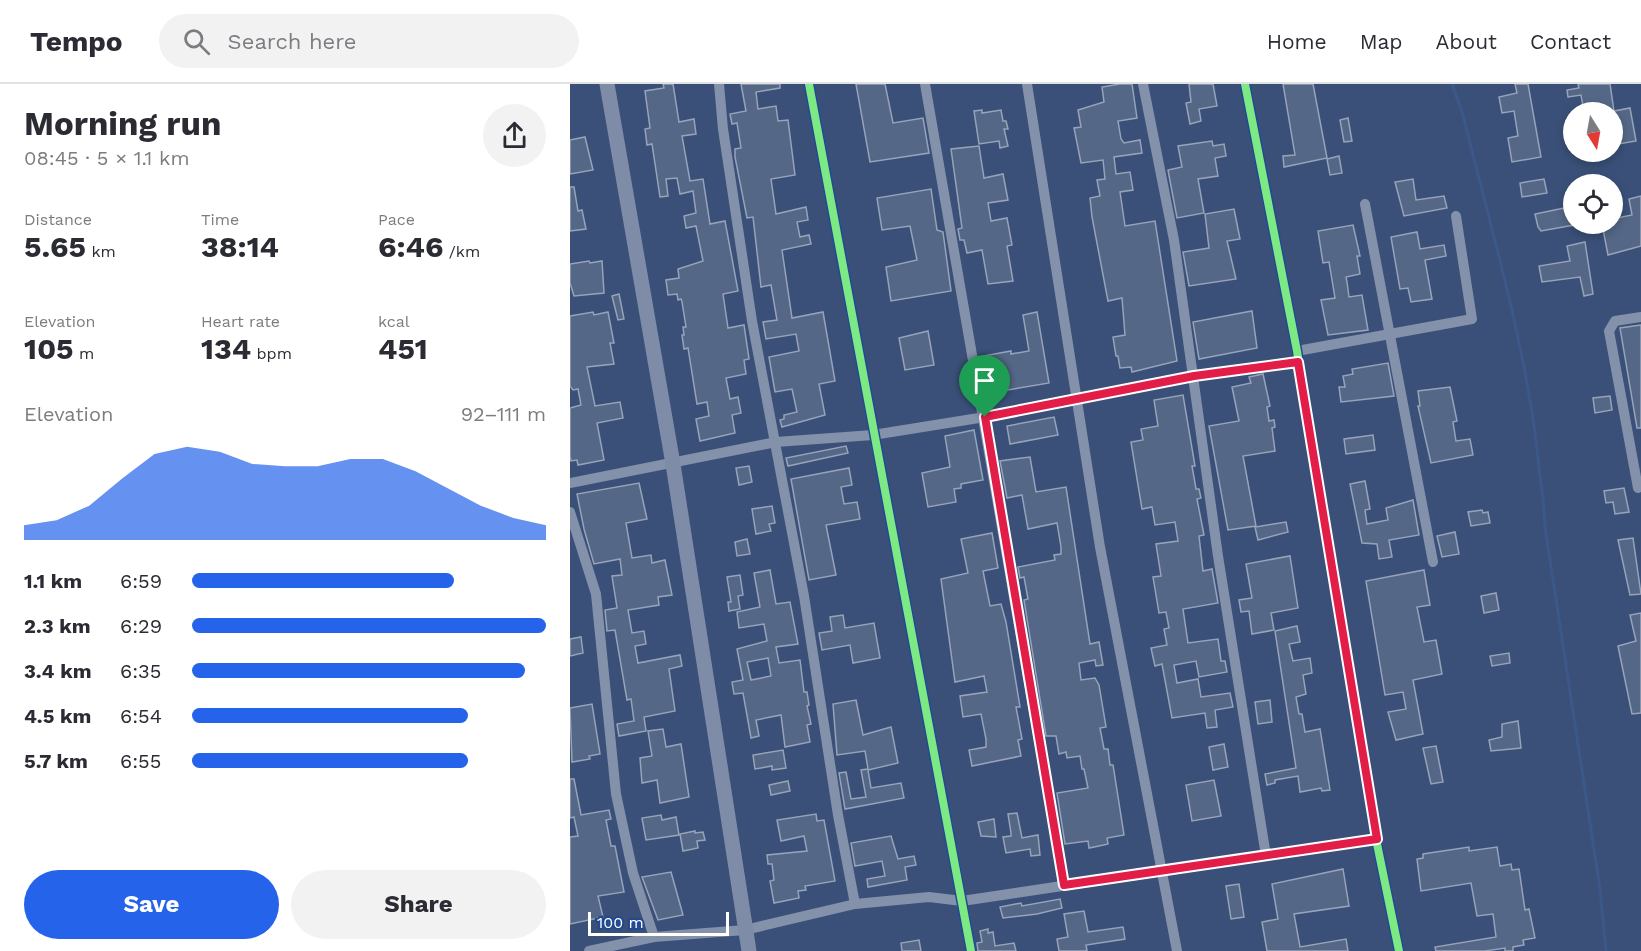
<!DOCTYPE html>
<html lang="en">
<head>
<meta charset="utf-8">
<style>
	:root { --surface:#fff; --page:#f2f2f3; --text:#2b2b33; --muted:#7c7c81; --line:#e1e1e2; --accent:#2563eb }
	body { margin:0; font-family:"Work Sans",sans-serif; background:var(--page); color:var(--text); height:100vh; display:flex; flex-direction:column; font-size:22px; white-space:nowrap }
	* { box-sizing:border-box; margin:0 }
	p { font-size:20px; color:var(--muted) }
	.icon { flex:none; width:33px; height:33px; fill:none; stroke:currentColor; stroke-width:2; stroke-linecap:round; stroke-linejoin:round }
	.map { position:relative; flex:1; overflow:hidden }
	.side { display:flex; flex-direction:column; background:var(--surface); width:570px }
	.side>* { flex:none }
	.needle { width:39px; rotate:169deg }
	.buttons { position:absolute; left:993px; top:18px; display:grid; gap:12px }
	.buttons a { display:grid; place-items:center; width:60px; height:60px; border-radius:50%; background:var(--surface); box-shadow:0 3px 9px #0003; font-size:30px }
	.scale { position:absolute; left:18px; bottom:15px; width:141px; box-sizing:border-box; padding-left:6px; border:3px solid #fff; border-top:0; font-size:16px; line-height:21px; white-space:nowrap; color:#fff; -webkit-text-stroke:4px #214991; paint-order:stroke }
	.pin { position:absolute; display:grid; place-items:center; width:51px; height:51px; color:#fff; margin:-62px -26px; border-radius:50% 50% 50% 0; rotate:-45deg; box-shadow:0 0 6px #0007 }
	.pin .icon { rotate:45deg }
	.round { display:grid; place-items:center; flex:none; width:63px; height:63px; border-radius:32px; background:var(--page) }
	.head { display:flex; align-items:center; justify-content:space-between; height:102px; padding:0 24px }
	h1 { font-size:33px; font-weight:700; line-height:45px }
	.figures { display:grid; grid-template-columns:repeat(3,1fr); gap:9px; height:102px; padding:6px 24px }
	.figures div { display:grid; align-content:center }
	.figures b { font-size:30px; font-weight:700 }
	.figures small { font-size:16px; font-weight:400 }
	.figures p { font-size:16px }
	.chart { height:168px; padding:12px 24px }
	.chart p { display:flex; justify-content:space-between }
	.chart svg { width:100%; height:108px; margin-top:6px; fill:var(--accent); opacity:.7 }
	.action { display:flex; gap:12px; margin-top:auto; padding:12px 24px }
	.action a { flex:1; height:69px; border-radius:36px; background:var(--accent); color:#fff; font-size:24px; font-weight:700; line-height:69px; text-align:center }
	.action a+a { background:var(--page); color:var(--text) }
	ul { padding:0 24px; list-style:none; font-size:20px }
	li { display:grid; grid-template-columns:96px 72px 1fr; align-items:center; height:45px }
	li i { height:15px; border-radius:8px; background:var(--accent) }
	header { display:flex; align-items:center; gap:36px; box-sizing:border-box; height:84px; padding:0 30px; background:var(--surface); border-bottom:2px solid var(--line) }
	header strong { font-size:28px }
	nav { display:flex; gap:33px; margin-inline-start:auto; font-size:21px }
	.search { width:420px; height:54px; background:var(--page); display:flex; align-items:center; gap:15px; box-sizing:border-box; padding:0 21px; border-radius:33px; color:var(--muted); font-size:22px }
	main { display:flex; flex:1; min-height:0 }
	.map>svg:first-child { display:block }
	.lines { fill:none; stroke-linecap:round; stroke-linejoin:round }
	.stream { stroke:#3c588b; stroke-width:3 }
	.building { fill:#546786; stroke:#97a3b9; stroke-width:1.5; fill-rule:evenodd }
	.street { stroke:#8391ab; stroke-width:10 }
	.secondary { stroke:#7e8ca7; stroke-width:15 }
	.cycleway-casing { stroke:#214991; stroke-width:11 }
	.cycleway { stroke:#7ce984; stroke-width:8 }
	.route-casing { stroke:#fff; stroke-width:12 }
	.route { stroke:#e11d48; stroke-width:8 }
</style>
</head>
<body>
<header>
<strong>Tempo</strong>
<div class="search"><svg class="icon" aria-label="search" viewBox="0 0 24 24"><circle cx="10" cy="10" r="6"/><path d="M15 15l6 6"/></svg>Search here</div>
<nav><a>Home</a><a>Map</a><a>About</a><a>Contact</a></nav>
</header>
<main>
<section class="side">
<div class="head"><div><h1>Morning run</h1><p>08:45 · 5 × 1.1 km</p></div><a class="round"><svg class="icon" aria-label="share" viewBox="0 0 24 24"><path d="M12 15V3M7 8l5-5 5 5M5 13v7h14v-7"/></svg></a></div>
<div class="figures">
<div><p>Distance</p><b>5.65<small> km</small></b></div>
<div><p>Time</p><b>38:14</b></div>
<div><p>Pace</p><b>6:46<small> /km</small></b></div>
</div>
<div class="figures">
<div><p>Elevation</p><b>105<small> m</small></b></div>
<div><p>Heart rate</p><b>134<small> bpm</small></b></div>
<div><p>kcal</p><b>451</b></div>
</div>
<div class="chart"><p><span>Elevation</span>92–111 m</p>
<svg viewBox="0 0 160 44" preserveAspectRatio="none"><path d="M0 44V38L10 36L20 30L30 19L40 9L50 6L60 8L70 13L80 14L90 14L100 11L110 11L120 16L130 23L140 30L150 35L160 38V44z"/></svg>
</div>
<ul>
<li><b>1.1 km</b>6:59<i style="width:74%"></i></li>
<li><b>2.3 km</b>6:29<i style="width:100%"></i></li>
<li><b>3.4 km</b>6:35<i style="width:94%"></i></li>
<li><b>4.5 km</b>6:54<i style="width:78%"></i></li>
<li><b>5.7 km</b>6:55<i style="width:78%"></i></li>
</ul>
<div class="action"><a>Save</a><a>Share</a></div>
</section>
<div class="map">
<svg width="1071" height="867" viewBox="0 0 1071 867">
	<rect width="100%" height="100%" fill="#3a5078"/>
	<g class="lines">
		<path class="stream" d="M882 0 893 31C920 142 954 253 967 366 970 394 974 415 975 443L1030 805 1036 867"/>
	</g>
	<g class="building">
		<path d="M93 0H103L109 38 124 35 126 50 112 52 120 97 133 95 140 140 155 137 168 207 153 210 158 244 174 241 179 275 174 276 176 290 156 294 160 315 168 313 171 329 162 331 165 349 130 357 126 335 139 332 137 318 127 320 118 264 114 265 112 251H114L113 243H116L112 218 111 215 108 216 107 210 98 211 96 196 109 194 108 185 133 177 126 142 116 144 114 132 126 129 123 107 110 110 107 94 96 95 98 112 90 113 82 60 77 61 75 45 80 44 75 7 94 4Z"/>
		<path d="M171 0H210V4L186 8 188 25 206 22 208 37 218 36 225 91 201 95 206 130 236 123 238 136 227 138 230 153 239 151 241 160 212 166 222 234 253 228 265 297 249 300 255 331 212 343 210 336 214 335V331L227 328 222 305 205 308 199 273 229 267 226 250 196 255 193 238 207 236 201 201 191 203 183 133 177 134 165 73V65L171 64 167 39 162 40 160 30 176 27Z"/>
		<path d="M286 0H315L323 39 353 34 359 69 300 78Z"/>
		<path d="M550 0H562L567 34 548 37 551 55 554 59 570 56 572 69 544 73 546 90 560 88 563 106 550 108 555 142 585 137 607 277 562 288 561 283 550 284 548 272H546L543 253 555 251 552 214 538 217 522 133 520 114 530 112 527 96 535 95 533 76 511 79 504 44 511 43 508 26 534 18 532 3Z"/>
		<path d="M619 0H643L647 22 629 25 631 37 620 40 616 19 621 18Z"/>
		<path d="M713 0H743L757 74 714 83 713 72 725 71Z"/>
		<path d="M945 0H958L971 73 942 78 938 54 948 52 944 27 932 29 929 13 947 9Z"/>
		<path d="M1008 0H1040L1044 27 1060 24 1066 57 1042 61V28H1014L1011 11 998 13 997 6 1009 4Z"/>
		<path d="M412 26V29L431 26 433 37H436L438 45H434L438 62 430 64 429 57 409 60 404 27Z"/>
		<path d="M778 34 782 57 774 58 770 36Z"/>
		<path d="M15 53 23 86 0 90V56Z"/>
		<path d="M642 57 643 62 654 60 656 72 645 74 648 92 628 95 634 129 607 134 598 86 612 83 608 62Z"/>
		<path d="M409 62 414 94 433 90 438 116 418 119 421 137 437 134 442 161 437 162 443 197 418 200 412 166 397 169 394 156H390L388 145 392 144 381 65Z"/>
		<path d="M769 72 772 89 760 91 757 75Z"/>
		<path d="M843 95 846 116 874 112 877 124 834 132 825 98Z"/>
		<path d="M974 95 977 109 952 113 950 99Z"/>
		<path d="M0 103H4L8 127 12 126 16 145 0 147Z"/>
		<path d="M361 105 367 146 373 148 381 207 321 217 316 183 347 176 340 142 312 146 307 114Z"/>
		<path d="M1071 112V162L1038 171 1032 140H1042V135L1062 131 1059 115Z"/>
		<path d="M1004 122V141L971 147 968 143 965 130Z"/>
		<path d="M664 125 670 155 657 157 666 195 619 202 613 168 639 164 635 130Z"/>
		<path d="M783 141 790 172H787L790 190 776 193 777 198 779 213 792 211 798 246 758 251 751 216 765 214 759 178 753 179 748 147Z"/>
		<path d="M847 148 850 165 874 161 876 172 855 176 862 215 841 218 838 204 830 205 821 153Z"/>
		<path d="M1015 158 1023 210 1014 212 1010 193 972 198 969 182 1000 177 997 162Z"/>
		<path d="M19 177 20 179 32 177 34 209 4 212 0 199V180Z"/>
		<path d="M49 210 54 235 48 236 42 212Z"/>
		<path d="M682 227 687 264 629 275 623 238Z"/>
		<path d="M23 228 24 231 38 228 44 259H40L44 280 17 283 25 322 50 318 53 334 27 339 34 376 8 381 7 376 1 377 0 372V324L11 321 8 305 3 306 0 302V232Z"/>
		<path d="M467 228 479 299 420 309 413 272 441 267V270L459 267 453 231Z"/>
		<path d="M1071 241V344H1067L1050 244Z"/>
		<path d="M358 247 364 281 335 286 329 254Z"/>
		<path d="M818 279 824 312 771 318 769 303H775L773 292 783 290 782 285Z"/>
		<path d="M693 290 700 322 697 323 699 337 704 336 705 343 702 344 705 367 673 372 686 442 658 446 639 342 669 337 662 303 681 299 679 293Z"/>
		<path d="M880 303 887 337 883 338 886 357 900 355 903 371 861 379 848 322H850L848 307Z"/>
		<path d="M613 311 625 382H622L626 405H629L631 414 627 415 634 451 629 452 633 487 642 485 648 519 613 525 618 559 648 555 651 577H655L657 588 629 593 626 577 604 581 607 599 628 595 631 613 660 609 663 623 645 626 647 643 637 644 635 629 602 634 592 580 585 582 581 564 597 561 594 545 599 544 596 528 589 529 583 493 591 492 586 460 608 457 605 438 585 441 582 423 572 425 561 358 573 356 571 345 588 342 584 316Z"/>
		<path d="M1040 312 1042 326 1025 329 1023 314Z"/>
		<path d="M484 333 488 351 440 360 437 342Z"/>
		<path d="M404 346 413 396 391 400V404L384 405 386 418 358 423 352 389 380 383 375 352Z"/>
		<path d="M803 351 805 366 776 370 774 355Z"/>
		<path d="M276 362 278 369 218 382 216 374Z"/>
		<path d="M460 373 466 408 496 403 520 560 529 558 533 581 526 582 525 576 509 579 511 596 525 594 529 601 536 643 530 644 534 665H538L540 681H543L554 751 537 754 538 760 529 762 519 764 518 757 495 760 487 709 518 704 514 685H512L510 672 497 674 496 668 489 670 486 652H476L454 516 458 515 454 493 450 494 448 483 485 476 484 471 491 470V463L487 439 458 445 452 411 437 414 430 377Z"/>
		<path d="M179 382 182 398 169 401 166 384Z"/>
		<path d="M279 384 282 401 271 403 274 420 287 418 290 435 256 441 266 491 239 496 221 395Z"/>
		<path d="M795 397 800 425 795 426 797 440 818 436 816 424 843 416 849 451 819 456 822 473 809 475 807 460 792 459 780 400Z"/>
		<path d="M69 399 77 435 56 439 62 474 81 471 82 479 95 476 102 511 88 513 89 521 58 526 62 549 74 547 76 560 65 562 68 579 110 571 112 582 99 585 105 627 74 633 76 647 49 652 47 640 64 637 61 615 57 616 45 546 37 547 35 526 47 524 42 492 52 491 50 475 24 480 14 445 7 410Z"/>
		<path d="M1054 404 1059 428 1045 430 1043 418 1036 419 1034 407Z"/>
		<path d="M202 422 205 439 199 440 201 447 186 450 182 425Z"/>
		<path d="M912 426 913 429 918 428 920 439 901 442 898 428Z"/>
		<path d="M716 438 718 448 688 456 685 443Z"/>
		<path d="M885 448 889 470 872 473 867 452Z"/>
		<path d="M422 449 428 484 413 487 420 522 431 520 436 538 450 623H446L452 655 448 656 451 672 402 682 399 666 416 663V655L411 630 393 633 390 612 417 608 414 592 385 598 371 495 398 489 391 455Z"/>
		<path d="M1063 454 1071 510 1060 511 1048 456Z"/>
		<path d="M177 455 180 470 167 472 165 458Z"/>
		<path d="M720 472 728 524 701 529 704 546 682 550 679 527 671 528 669 516 682 514 676 480Z"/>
		<path d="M200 486 206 520 220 518 228 560 206 563 209 579 230 576 234 608H237L239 621 237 622 241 640 237 641 240 658 215 663 211 631 186 636 189 652 181 654 173 609 164 610 162 598 173 596 167 565 197 557 194 540 169 544 167 528 190 523 184 489ZM198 574 201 592 181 596 177 578Z"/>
		<path d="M854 486 860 521 847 523 854 558 866 556 872 590 843 596 853 650 826 656 818 628 836 625 833 608 815 611 796 497Z"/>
		<path d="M170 491 173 511 168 512 170 525 159 527 158 518H161L157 493Z"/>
		<path d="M926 509 929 526 914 529 911 512Z"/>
		<path d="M1071 529V629L1062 630 1048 562 1066 557 1060 531Z"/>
		<path d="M273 531 275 544 304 539 310 574 283 579 280 561 252 566 249 549 262 547 260 533Z"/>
		<path d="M727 542 730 558 719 560 723 577 740 574 742 589 733 591 736 610 726 613 729 630H732L735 648 750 645 760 706 752 707 751 704 730 708 728 692 705 696V699L697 701 695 690 726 684 705 547Z"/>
		<path d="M11 553 13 569 0 572V555Z"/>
		<path d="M939 569 940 579 922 582 920 572Z"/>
		<path d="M286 616 293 651 321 643 328 679 298 686 301 704 331 699 334 714 275 725 269 689 276 688 281 715 296 713 291 686 298 685 295 667 267 671 263 620Z"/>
		<path d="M700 616 702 638 688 640 685 618Z"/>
		<path d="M22 620 30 670 19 672 20 675 2 678 0 624Z"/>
		<path d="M948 637 951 664 921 667 919 656 932 653V640Z"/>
		<path d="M93 645 96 663 111 660 119 713 90 719 87 696 72 699 70 674 82 672 78 647Z"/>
		<path d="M654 660 658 683 643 686 639 663Z"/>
		<path d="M866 662 873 698 861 700 853 664Z"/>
		<path d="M213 666 216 684 202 686V682L185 685 183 671Z"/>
		<path d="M0 695H4L11 731 39 726 41 735 36 736 41 762H45L54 808 28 812 33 833 0 840V753L8 752 4 733 0 734Z"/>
		<path d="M644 696 651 732 622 737 616 701Z"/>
		<path d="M218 697 220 707 201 711 199 701Z"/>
		<path d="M447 729 452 754 468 751 470 771 461 772 460 765 436 769 433 753 441 752V749L438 730Z"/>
		<path d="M246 730 247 737 254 736 265 797 235 802 236 806 228 807 229 814 204 819 200 797 204 796 202 780H198L197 771 237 767 234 752 211 757 207 736Z"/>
		<path d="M91 731 92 736 106 733 109 751 76 756 72 734Z"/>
		<path d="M424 735 426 753 411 752 408 738Z"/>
		<path d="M125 747V749L133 748 135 756 127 757 128 764 113 767 110 750Z"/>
		<path d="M321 752 328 775 344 772 346 781 335 783 337 796 298 803 297 795 315 792 312 777 285 782 281 759Z"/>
		<path d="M899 763V767L927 763 930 782 941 780 942 786 949 785 955 826 959 825 965 854 953 856 954 861 943 863V867H935V864L915 867H866L865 863 926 853 923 830 907 832 901 799 851 807 847 775 853 774V770Z"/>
		<path d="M773 785 779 822 724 830 730 863 776 855 778 867H697L692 838 708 835 702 800Z"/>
		<path d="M101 788 113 831 88 836 72 793Z"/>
		<path d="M669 800 674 833 661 835 656 802Z"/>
		<path d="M490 815 492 824 467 830 433 834 430 823 451 819 452 822Z"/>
		<path d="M514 827 518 848 553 843 555 855 516 861 517 866 515 867H489L487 855 498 853 494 830Z"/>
		<path d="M418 845V849L423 848 425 862 444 859 446 867H408L407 859 412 858 410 847Z"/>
		<path d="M349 856 351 867H332L331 859Z"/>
	</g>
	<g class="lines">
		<g class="street">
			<path d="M149 0 153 45 182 237 234 512 268 731 285 820"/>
			<path d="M239 0 401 867"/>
			<path d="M355 0 494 801"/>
			<path d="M457 0 530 463 607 867"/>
			<path d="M573 0 604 156 648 472 696 772"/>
			<path d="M675 0 727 267 806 755 829 867"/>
			<path d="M795 120 863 478"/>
			<path d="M727 267 902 235 886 132"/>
			<path d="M0 399 206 358 303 351 415 333 624 292 728 278"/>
			<path d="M1068 404 1039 247 1045 237 1071 233"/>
			<path d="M0 428 26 510 46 710 63 789 84 853"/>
			<path d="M19 867 84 853 175 846 285 820 359 813 392 817 806 755"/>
		</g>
		<path class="secondary" d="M37 0 103 380 179 867"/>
		<g class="cycleway-casing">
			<g id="cycleway">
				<path d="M239 0 401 867"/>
				<path d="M675 0 727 267 806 755 829 867"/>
			</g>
		</g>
		<use href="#cycleway" class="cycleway"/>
	</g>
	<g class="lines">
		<g class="route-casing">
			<path id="route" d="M728 278 807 755 494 801 415 333 624 292Z"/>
		</g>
		<use href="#route" class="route"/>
	</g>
</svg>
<div class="buttons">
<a><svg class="needle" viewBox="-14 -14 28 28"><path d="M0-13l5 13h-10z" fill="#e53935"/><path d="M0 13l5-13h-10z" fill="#7c7c81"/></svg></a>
<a><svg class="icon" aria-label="locate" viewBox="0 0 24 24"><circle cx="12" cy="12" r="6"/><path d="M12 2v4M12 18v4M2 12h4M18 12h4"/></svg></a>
</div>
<div class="scale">100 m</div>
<div class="pin" style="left:415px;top:333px;background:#1e9e55"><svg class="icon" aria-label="arrive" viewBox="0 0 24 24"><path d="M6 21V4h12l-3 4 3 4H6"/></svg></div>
</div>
</main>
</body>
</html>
